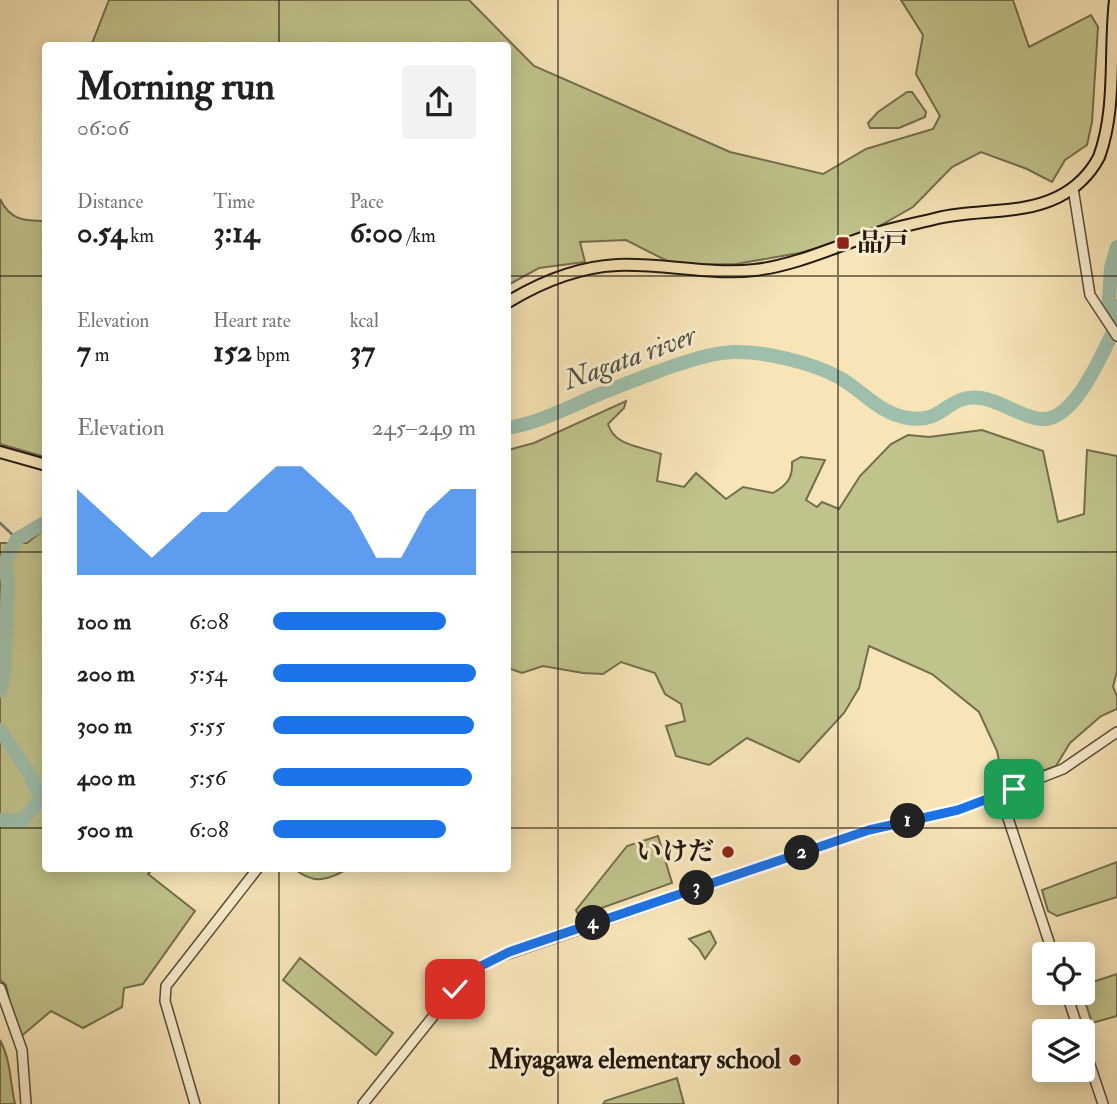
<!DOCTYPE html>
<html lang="en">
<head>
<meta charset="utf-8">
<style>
	:root { --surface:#fff; --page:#f2f2f2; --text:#202124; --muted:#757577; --accent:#1a73e8 }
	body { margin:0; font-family:"IM FELL Double Pica","Noto Serif JP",serif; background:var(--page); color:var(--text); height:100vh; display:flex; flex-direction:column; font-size:26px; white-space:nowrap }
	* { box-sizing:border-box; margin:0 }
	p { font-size:23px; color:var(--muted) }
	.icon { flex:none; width:38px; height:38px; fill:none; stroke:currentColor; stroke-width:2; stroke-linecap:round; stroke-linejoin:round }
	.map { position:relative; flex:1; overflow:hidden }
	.drawer { position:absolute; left:42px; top:42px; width:469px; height:830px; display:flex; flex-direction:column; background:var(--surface); border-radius:7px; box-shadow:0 4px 18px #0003 }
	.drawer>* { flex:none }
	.controls { position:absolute; left:1032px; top:942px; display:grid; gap:14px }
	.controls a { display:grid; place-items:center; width:63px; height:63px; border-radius:7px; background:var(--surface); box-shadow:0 4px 18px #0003; font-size:35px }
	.pin { position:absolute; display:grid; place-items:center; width:60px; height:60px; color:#fff; margin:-30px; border-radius:14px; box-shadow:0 4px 10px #0006 }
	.km { position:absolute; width:35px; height:35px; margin:-18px; border-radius:50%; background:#222; color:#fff; font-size:19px; line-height:35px; text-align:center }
	.round { display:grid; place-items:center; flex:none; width:74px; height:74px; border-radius:7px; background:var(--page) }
	.head { display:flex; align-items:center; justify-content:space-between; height:119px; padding:0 35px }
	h1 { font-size:38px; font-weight:700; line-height:52px }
	.figures { display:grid; grid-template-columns:repeat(3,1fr); gap:10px; height:119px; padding:7px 35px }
	.figures div { display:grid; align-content:center }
	.figures b { font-size:30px; font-weight:700 }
	.figures small { font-size:19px; font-weight:400 }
	.figures p { font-size:19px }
	.chart { height:196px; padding:14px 35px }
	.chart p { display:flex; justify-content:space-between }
	.chart svg { width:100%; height:126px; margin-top:7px; fill:var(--accent); opacity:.7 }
	ul { padding:0 35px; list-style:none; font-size:23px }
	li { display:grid; grid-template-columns:112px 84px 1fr; align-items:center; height:52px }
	li i { height:18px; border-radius:9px; background:var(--accent) }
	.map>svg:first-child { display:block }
	.green { fill:#c1c38c; stroke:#726e4d; stroke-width:2 }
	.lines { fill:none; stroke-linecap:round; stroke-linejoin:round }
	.stream { stroke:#6c7d6c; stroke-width:2.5 }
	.river { stroke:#9ebfab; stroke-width:14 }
	.tertiary-casing { stroke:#574c38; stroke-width:12 }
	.primary-casing { stroke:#22190e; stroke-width:14 }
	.tertiary { stroke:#faeed0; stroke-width:9 }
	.primary { stroke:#f7e5b7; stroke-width:10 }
	.route-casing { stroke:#fff; stroke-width:14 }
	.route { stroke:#1a73e8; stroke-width:9 }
	.grid { fill:none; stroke:#22190e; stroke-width:2; stroke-opacity:0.55 }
	.poi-dot { fill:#8f2418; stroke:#faeed0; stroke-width:2.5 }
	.labels { text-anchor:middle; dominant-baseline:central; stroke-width:6; stroke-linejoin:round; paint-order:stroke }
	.poi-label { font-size:26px; font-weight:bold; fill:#22190e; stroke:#faeed0; text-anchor:end }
	.water-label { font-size:28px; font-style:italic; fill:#4d5345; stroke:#faeed0 }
</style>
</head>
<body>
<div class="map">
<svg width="1117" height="1104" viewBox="0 0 1117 1104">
	<rect width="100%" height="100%" fill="#f7e5b7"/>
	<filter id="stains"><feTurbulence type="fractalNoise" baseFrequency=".00286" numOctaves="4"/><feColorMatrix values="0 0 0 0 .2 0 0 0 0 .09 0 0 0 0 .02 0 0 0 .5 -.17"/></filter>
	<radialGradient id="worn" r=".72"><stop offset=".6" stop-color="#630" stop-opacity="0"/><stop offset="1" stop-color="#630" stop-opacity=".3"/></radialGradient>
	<g class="green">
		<path d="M109 0H469L534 66 730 152 823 174 866 149 933 129 940 116 916 74 923 35 901 0H1013L1029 47 1091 15 1098 27 1092 122 1087 145 1065 160 1052 182 1027 169 981 152 952 167 913 207 874 229 805 252 736 264 675 265 626 240 580 242 585 262 539 268 508 285V46H91Z"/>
		<path d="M907 92H912L926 112 925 117 899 128H870L868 123 878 112Z"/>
		<path d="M0 199C10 220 24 221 45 221V457L0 444Z"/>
		<path d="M626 401 624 408 608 424C615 447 641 446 661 454L657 481 684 487 696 473 726 499 743 487 773 493C787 485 793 478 792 462L801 457 825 460 806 500 817 507 822 502 839 509 860 476 891 444 908 435 929 437 982 430 1043 451 1058 522 1084 514 1087 450 1117 456V671L1113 687 1117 696V709L1101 716 1070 743 1056 766 1004 785 997 751 979 712 932 674 869 646 859 688 844 713 799 762 747 738 709 765 676 756 666 726 685 721 681 704 665 694 655 673 621 662 603 674 583 673 543 666 522 673 508 668V450L534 443Z"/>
		<path d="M45 529 46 868H154L148 874 195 911 143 984 124 988 122 1007 83 1028 51 1011 18 1039 6 985 0 980V543H27Z"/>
		<path d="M658 836 672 883 579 916 576 910 627 846Z"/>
		<path d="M1117 862V897L1057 916 1048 911 1042 890Z"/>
		<path d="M293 868H350C326 880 316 886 293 868Z"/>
		<path d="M710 931 716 943 705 959 699 949 689 939Z"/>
		<path d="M300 958 393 1033 376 1055 283 980Z"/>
		<path d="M1117 974V1016L1092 1023 1082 992 1083 985Z"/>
		<path d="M0 1040C11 1060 10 1083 15 1104H0Z"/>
		<path d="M677 1078 684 1104H603L605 1101Z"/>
	</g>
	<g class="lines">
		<path class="stream" d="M0 523 17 539"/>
		<g class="river">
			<path d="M1117 247 1111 268 1109 300 1117 313"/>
			<path d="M508 428C543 422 574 404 607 391 630 382 653 373 676 365 696 359 712 353 733 352 763 351 814 363 840 378 863 391 880 414 908 418 945 424 947 393 981 398 1002 401 1020 417 1041 419 1076 422 1103 350 1117 324"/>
			<path d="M0 691 4 675 8 584 5 562 17 539 46 522"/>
			<path d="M0 730 27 770 41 798 23 820H0"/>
		</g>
		<g class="tertiary-casing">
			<g id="tertiary">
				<path d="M1073 188 1090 295 1117 336"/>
				<path d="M1000 794 1053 954"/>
				<path d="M0 988 22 1050 26 1104"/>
				<path d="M1066 992 1079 1031"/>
				<path d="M1083 1044 1103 1104"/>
				<path d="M195 1104 165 1001 166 986 258 868"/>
				<path d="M363 1104 455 989 469 975 496 958 869 830 958 810 1063 769 1117 732"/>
			</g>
		</g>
		<g class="primary-casing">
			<g id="primary">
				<path d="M508 302C541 282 577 267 617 265 663 263 708 275 755 270 797 265 836 246 877 233 897 227 918 223 938 218 977 209 1022 215 1058 197 1076 188 1090 174 1099 157 1117 108 1109 52 1115 0"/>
				<path d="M0 452 46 465"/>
			</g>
		</g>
		<use href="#tertiary" class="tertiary"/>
		<use href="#primary" class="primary"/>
	</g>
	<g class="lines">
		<g class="route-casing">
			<path id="route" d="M455 989 479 967 509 952 869 830 958 810 1014 789"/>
		</g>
		<use href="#route" class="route"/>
	</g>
	<path class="grid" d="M279 0V46M558 0V1104M838 0V1104M0 276H46M508 276H1117M0 552H46M508 552H1117M0 828H46M508 828H1117M279 868V1104"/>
	<g class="poi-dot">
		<rect x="836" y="236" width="14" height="14" rx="3.5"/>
		<circle cx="728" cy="852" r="7"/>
		<circle cx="795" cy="1060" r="7"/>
	</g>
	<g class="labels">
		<g class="poi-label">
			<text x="857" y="243" text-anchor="start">品戸</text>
			<text x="714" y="852">いけだ</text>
			<text x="781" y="1060">Miyagawa elementary school</text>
		</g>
		<g class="water-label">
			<text transform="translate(630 358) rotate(-20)">Nagata river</text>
		</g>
	</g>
	<rect width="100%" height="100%" filter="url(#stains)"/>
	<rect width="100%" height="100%" fill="url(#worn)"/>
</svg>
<div class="controls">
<a><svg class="icon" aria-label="locate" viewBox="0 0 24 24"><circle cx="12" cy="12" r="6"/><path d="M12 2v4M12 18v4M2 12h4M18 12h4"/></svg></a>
<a><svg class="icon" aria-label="layers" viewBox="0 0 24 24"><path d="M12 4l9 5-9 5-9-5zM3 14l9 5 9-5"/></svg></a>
</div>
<div class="pin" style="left:1014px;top:789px;background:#1e9e55"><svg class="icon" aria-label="arrive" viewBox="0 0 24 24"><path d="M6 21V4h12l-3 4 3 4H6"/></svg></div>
<div class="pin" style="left:455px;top:989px;background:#d93025"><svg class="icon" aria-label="check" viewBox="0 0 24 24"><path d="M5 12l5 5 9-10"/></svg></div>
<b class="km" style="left:908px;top:821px">1</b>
<b class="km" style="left:802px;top:853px">2</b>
<b class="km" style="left:697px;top:888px">3</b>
<b class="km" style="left:593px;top:923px">4</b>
<section class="drawer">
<div class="head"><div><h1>Morning run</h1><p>06:06</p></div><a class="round"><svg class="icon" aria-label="share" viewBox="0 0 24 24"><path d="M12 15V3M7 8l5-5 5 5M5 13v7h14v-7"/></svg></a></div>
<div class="figures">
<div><p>Distance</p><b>0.54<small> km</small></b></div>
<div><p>Time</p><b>3:14</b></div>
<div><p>Pace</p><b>6:00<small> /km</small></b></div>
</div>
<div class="figures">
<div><p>Elevation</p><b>7<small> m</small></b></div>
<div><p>Heart rate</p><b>152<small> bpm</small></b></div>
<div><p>kcal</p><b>37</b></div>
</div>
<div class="chart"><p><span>Elevation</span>245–249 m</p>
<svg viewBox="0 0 160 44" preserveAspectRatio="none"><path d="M0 44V14L10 22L20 30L30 38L40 30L50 22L60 22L70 14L80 6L90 6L100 14L110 22L120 38L130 38L140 22L150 14L160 14V44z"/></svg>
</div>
<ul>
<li><b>100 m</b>6:08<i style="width:85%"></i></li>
<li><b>200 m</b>5:54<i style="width:100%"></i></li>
<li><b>300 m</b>5:55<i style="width:99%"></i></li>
<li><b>400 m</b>5:56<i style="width:98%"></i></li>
<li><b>500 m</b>6:08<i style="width:85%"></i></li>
</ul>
</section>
</div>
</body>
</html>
